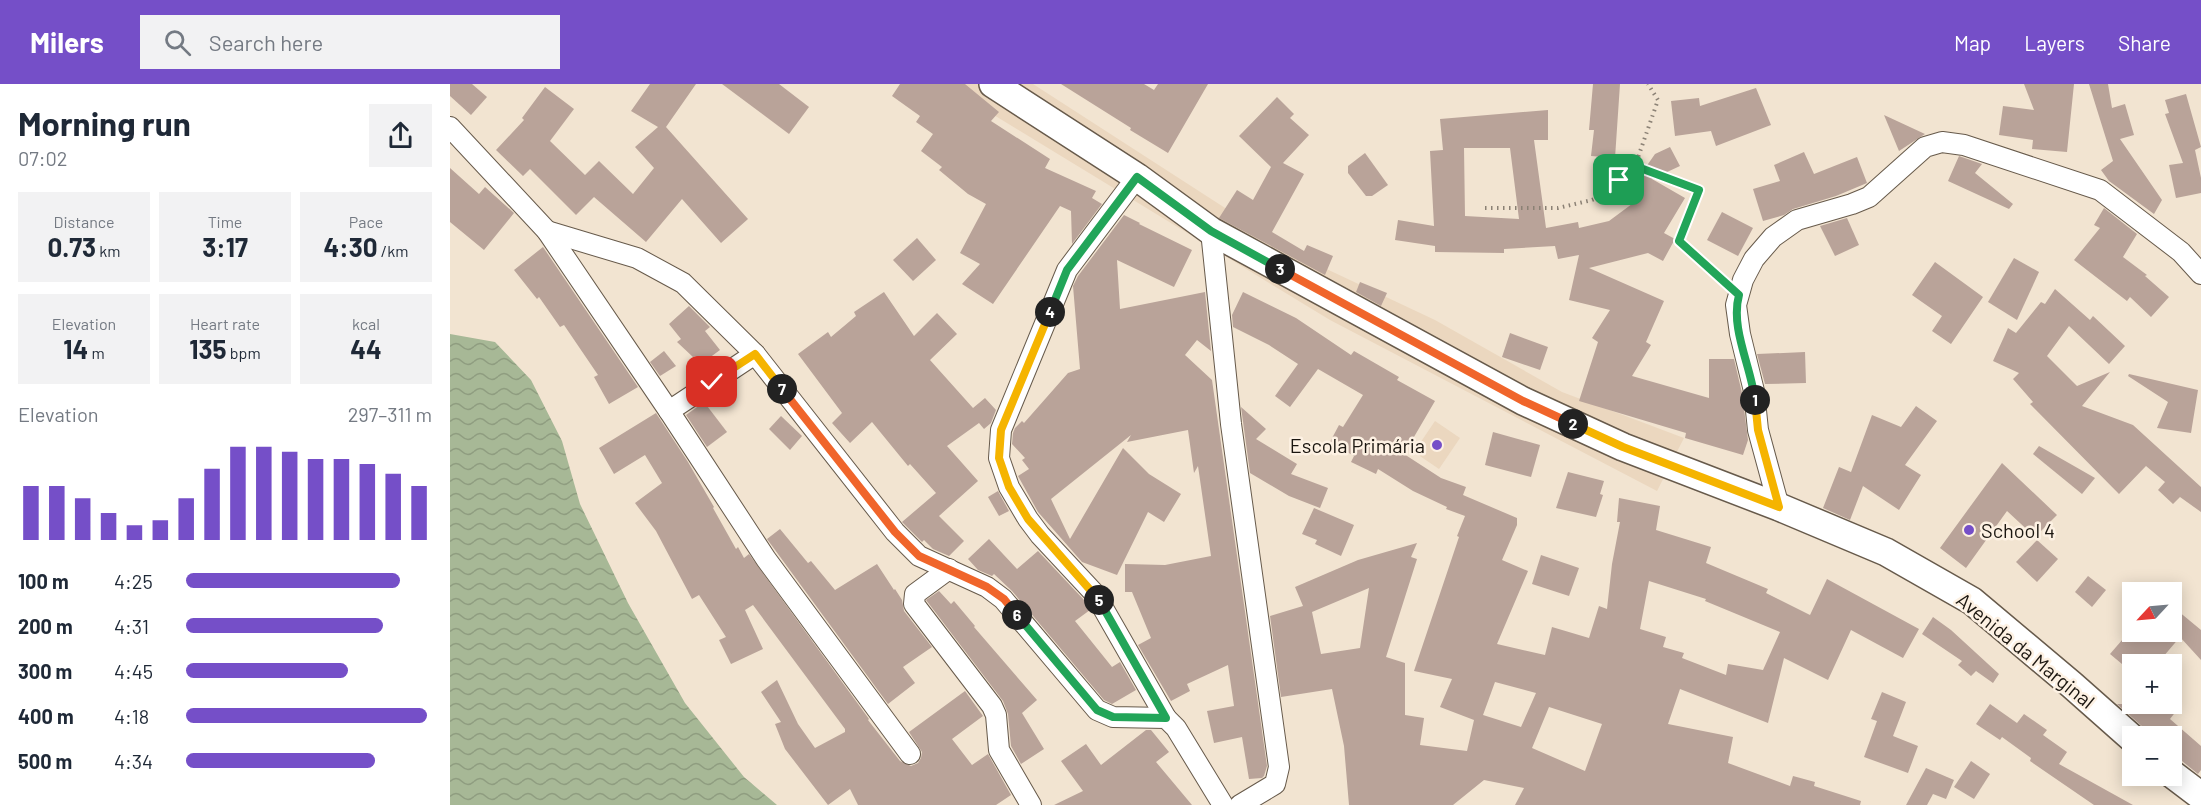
<!DOCTYPE html>
<html lang="en">
<head>
<meta charset="utf-8">
<style>
	:root { --surface:#fff; --page:#f2f2f3; --text:#1f2937; --muted:#747a83; --accent:#754fc8 }
	body { margin:0; font-family:Barlow,sans-serif; background:var(--page); color:var(--text); height:100vh; display:flex; flex-direction:column; font-size:22px; white-space:nowrap }
	* { box-sizing:border-box; margin:0 }
	p { font-size:20px; color:var(--muted) }
	.icon { flex:none; width:33px; height:33px; fill:none; stroke:currentColor; stroke-width:2; stroke-linecap:round; stroke-linejoin:round }
	.map { position:relative; flex:1; overflow:hidden }
	.sheet { display:flex; flex-direction:column; background:var(--surface); width:450px }
	.sheet>* { flex:none }
	.needle { width:39px; rotate:244deg }
	.tools { position:absolute; left:1672px; top:498px; display:grid; gap:12px }
	.tools a { display:grid; place-items:center; width:60px; height:60px; border-radius:0px; background:var(--surface); box-shadow:0 3px 15px #0003; font-size:30px }
	.pin { position:absolute; display:grid; place-items:center; width:51px; height:51px; color:#fff; margin:-26px; border-radius:12px; box-shadow:0 3px 9px #0006 }
	.km { position:absolute; width:30px; height:30px; margin:-15px; border-radius:50%; background:#222; color:#fff; font-size:16px; line-height:30px; text-align:center }
	.round { display:grid; place-items:center; flex:none; width:63px; height:63px; border-radius:0px; background:var(--page) }
	.headline { display:flex; align-items:center; justify-content:space-between; height:102px; padding:0 18px }
	h1 { font-size:33px; font-weight:700; line-height:45px }
	.stats { display:grid; grid-template-columns:repeat(3,1fr); gap:9px; height:102px; padding:6px 18px }
	.stats div { display:grid; align-content:center; border-radius:0px; background:var(--page); text-align:center }
	.stats b { font-size:26px; font-weight:700 }
	.stats small { font-size:16px; font-weight:400 }
	.stats p { font-size:16px }
	.chart { height:168px; padding:12px 18px }
	.chart p { display:flex; justify-content:space-between }
	.chart svg { width:100%; height:108px; margin-top:6px; stroke:var(--accent); stroke-width:6 }
	ul { padding:0 18px; list-style:none; font-size:20px }
	li { display:grid; grid-template-columns:96px 72px 1fr; align-items:center; height:45px }
	li i { height:15px; border-radius:8px; background:var(--accent) }
	header { display:flex; align-items:center; gap:36px; box-sizing:border-box; height:84px; padding:0 30px; background:var(--accent); color:#fff }
	header strong { font-size:28px }
	nav { display:flex; gap:33px; margin-inline-start:auto; font-size:21px }
	.search { width:420px; height:54px; background:var(--page); display:flex; align-items:center; gap:15px; box-sizing:border-box; padding:0 21px; border-radius:0px; color:var(--muted); font-size:22px }
	main { display:flex; flex:1; min-height:0 }
	.map>svg:first-child { display:block }
	.built { fill:#ebd7bf }
	.water { fill:url(#water-waves) }
	.building { fill:#b9a399; fill-rule:evenodd }
	.lines { fill:none; stroke-linecap:round; stroke-linejoin:round }
	.street-casing { stroke:#675a4b; stroke-width:22 }
	.secondary-casing { stroke:#675a4b; stroke-width:30 }
	.path { stroke:#8b8175; stroke-width:4; stroke-dasharray:1.5 4.5; stroke-linecap:butt }
	.street { stroke:#fff; stroke-width:20 }
	.secondary { stroke:#fff; stroke-width:27 }
	.split-1-casing { stroke:#fff; stroke-width:12 }
	.split-2-casing { stroke:#fff; stroke-width:12 }
	.split-3-casing { stroke:#fff; stroke-width:12 }
	.split-4-casing { stroke:#fff; stroke-width:12 }
	.split-5-casing { stroke:#fff; stroke-width:12 }
	.split-6-casing { stroke:#fff; stroke-width:12 }
	.split-7-casing { stroke:#fff; stroke-width:12 }
	.split-8-casing { stroke:#fff; stroke-width:12 }
	.split-1 { stroke:#22a559; stroke-width:8 }
	.split-2 { stroke:#f5b400; stroke-width:8 }
	.split-3 { stroke:#f0652b; stroke-width:8 }
	.split-4 { stroke:#22a559; stroke-width:8 }
	.split-5 { stroke:#f5b400; stroke-width:8 }
	.split-6 { stroke:#22a559; stroke-width:8 }
	.split-7 { stroke:#f0652b; stroke-width:8 }
	.split-8 { stroke:#f5b400; stroke-width:8 }
	.poi-dot { fill:#754fc8; stroke:#fdf1e3; stroke-width:2 }
	.labels { text-anchor:middle; dominant-baseline:central; stroke-width:5; stroke-linejoin:round; paint-order:stroke }
	.poi-label { font-size:20px; fill:#1b1610; stroke:#fdf1e3; text-anchor:end }
	.street-label { font-size:20px; fill:#1b1610; stroke:#fdf1e3 }
</style>
</head>
<body>
<header>
<strong>Milers</strong>
<div class="search"><svg class="icon" aria-label="search" viewBox="0 0 24 24"><circle cx="10" cy="10" r="6"/><path d="M15 15l6 6"/></svg>Search here</div>
<nav><a>Map</a><a>Layers</a><a>Share</a></nav>
</header>
<main>
<section class="sheet">
<div class="headline"><div><h1>Morning run</h1><p>07:02</p></div><a class="round"><svg class="icon" aria-label="share" viewBox="0 0 24 24"><path d="M12 15V3M7 8l5-5 5 5M5 13v7h14v-7"/></svg></a></div>
<div class="stats">
<div><p>Distance</p><b>0.73<small> km</small></b></div>
<div><p>Time</p><b>3:17</b></div>
<div><p>Pace</p><b>4:30<small> /km</small></b></div>
</div>
<div class="stats">
<div><p>Elevation</p><b>14<small> m</small></b></div>
<div><p>Heart rate</p><b>135<small> bpm</small></b></div>
<div><p>kcal</p><b>44</b></div>
</div>
<div class="chart"><p><span>Elevation</span>297–311 m</p>
<svg viewBox="0 0 160 44" preserveAspectRatio="none"><path d="M5 44V22M15 44V22M25 44V27M35 44V33M45 44V38M55 44V36M65 44V27M75 44V15M85 44V6M95 44V6M105 44V8M115 44V11M125 44V11M135 44V13M145 44V17M155 44V22"/></svg>
</div>
<ul>
<li><b>100 m</b>4:25<i style="width:87%"></i></li>
<li><b>200 m</b>4:31<i style="width:80%"></i></li>
<li><b>300 m</b>4:45<i style="width:66%"></i></li>
<li><b>400 m</b>4:18<i style="width:98%"></i></li>
<li><b>500 m</b>4:34<i style="width:77%"></i></li>
</ul>
</section>
<div class="map">
<svg width="1751" height="721" viewBox="0 0 1751 721">
	<defs>
		<pattern id="water-waves" width="16" height="10" patternUnits="userSpaceOnUse" patternTransform="scale(1.5)"><rect width="16" height="10" fill="#a7b896"/><path d="M0 5q4-4 8 0t8 0" fill="none" stroke="#8f9d80"/></pattern>
	</defs>
	<rect width="100%" height="100%" fill="#f2e4d1"/>
	<g class="built">
		<path d="M493 0H583L851 173 985 236 1112 308 1234 354 1207 407 880 236Z"/>
		<path d="M985 337 1010 354 989 385 964 368Z"/>
	</g>
	<path class="water" d="M0 250 45 258 81 296 112 357 130 420 178 519 235 619 294 693 327 721H0Z"/>
	<g class="building">
		<path d="M0 0H22L37 13 21 31 0 12Z"/>
		<path d="M200 0H246L216 43 298 135 271 159 232 115 196 158 144 113 126 131 80 85 73 92 46 66 74 36 72 34 95 3 124 25 100 57 135 91 149 77 183 110 204 84 185 63 208 43 181 27Z"/>
		<path d="M272 0H329L359 23 339 50Z"/>
		<path d="M450 0H515L549 28 541 37 600 75 595 84 646 107 642 114 652 120 622 160 621 127 610 122 543 220 512 200 530 180 510 169 536 120 518 110 489 86 492 83 471 67 483 50 466 38 470 32 442 12Z"/>
		<path d="M611 0H694L704 6 708 0H758L718 69 680 46 681 44Z"/>
		<path d="M1143 0H1170L1165 74 1141 72 1144 46H1139Z"/>
		<path d="M1574 0H1624L1617 68 1582 65 1583 56 1549 51 1553 22 1584 26Z"/>
		<path d="M1639 0H1658L1662 24 1675 20 1684 51 1670 55 1712 116 1704 130 1659 97 1651 86 1663 77Z"/>
		<path d="M1306 4 1321 41 1266 62 1261 47 1225 52 1221 17 1249 14 1250 22Z"/>
		<path d="M1736 10 1751 63 1745 66 1751 94V109L1726 114 1719 81 1733 79 1715 30 1719 29 1715 16Z"/>
		<path d="M827 13 844 30 840 34 859 51 833 79 854 90 822 148 854 167 857 161 883 172 875 191 769 134 787 106 803 116 821 83 789 52Z"/>
		<path d="M1098 26V56H1084L1096 144 1128 138 1129 144 1159 137 1186 117 1177 110 1205 70 1220 63 1230 82 1202 95 1235 114 1214 149 1225 155 1213 177 1198 169 1139 184 1214 217 1196 258 1201 261 1182 292 1259 314V275H1284L1292 309 1298 356 1293 371 1235 354 1236 349 1129 317 1148 258 1142 254 1160 226 1119 216 1129 171 1108 175 1105 162 1054 165V169L985 168V162L945 156 948 136 984 142 980 67 993 66 990 35ZM1014 64H1060L1069 135 1015 132Z"/>
		<path d="M1434 31 1475 50 1449 67Z"/>
		<path d="M1354 68 1364 90 1407 73 1417 99 1386 112 1343 125 1334 131 1313 137 1303 105 1330 97 1324 81Z"/>
		<path d="M915 69 938 101 922 112H916L898 89V82Z"/>
		<path d="M1509 72 1532 80 1525 89 1563 120 1559 125 1498 97Z"/>
		<path d="M0 84 29 110 35 103 64 129 34 166 0 138Z"/>
		<path d="M1654 124 1687 150 1673 173 1697 191 1695 192 1719 213 1701 233 1680 213 1677 217 1624 176 1650 144 1644 141Z"/>
		<path d="M1272 128 1303 144 1288 172 1257 156Z"/>
		<path d="M674 131 690 139 689 140 742 166 724 203 667 176 670 225 755 208 761 267 747 256 735 271 762 296 817 682 814 692 812 694 799 695 792 653 764 659 757 627 784 622 778 581 737 600 740 607 721 617 688 561 701 554 682 508H675V480L715 481 761 472 748 382 744 389 738 346 677 358 681 351 601 415 620 455 673 364 699 390 731 410 714 438 698 428 667 491 632 478 588 428 568 392 579 385 572 376 575 374 562 360 563 349 565 344 572 337 574 339 618 289 630 285 623 202 628 192Z"/>
		<path d="M1397 134 1409 161 1385 172 1370 142Z"/>
		<path d="M467 154 486 176 463 197 443 176Z"/>
		<path d="M93 163 188 303 159 320 144 293 148 291 114 241 110 243 89 213 87 215 64 186Z"/>
		<path d="M1564 174 1589 188 1567 236 1538 218Z"/>
		<path d="M1485 178 1533 213 1501 260 1482 247 1492 232 1462 211Z"/>
		<path d="M910 198 937 209 931 222 906 208Z"/>
		<path d="M1605 205 1640 236 1643 232 1675 262 1659 280 1619 242 1597 272 1627 302 1660 288 1632 322 1683 341 1751 403V428L1730 413 1723 420 1708 406 1715 398 1696 382 1669 410 1580 320 1583 318 1563 295 1569 289 1543 277 1558 244 1566 249 1591 218 1595 220Z"/>
		<path d="M434 208 464 252 487 229 507 250 480 276 523 324 535 314 546 326 541 339 534 345 529 339 497 362 528 397 489 432 514 457 499 472 483 465 474 456 472 458 452 438 486 409 460 380 458 382 422 338 400 359 382 339 392 329 348 270 378 248 381 253 406 232 404 228Z"/>
		<path d="M793 208 846 234 901 271 904 267 949 293 947 296 985 317 954 370 991 394 1016 403 1013 411 1067 434V441L1052 476 1078 487 1047 560 1095 571 1102 543 1139 554 1149 522 1157 525 1162 480 1170 438H1167L1169 414 1210 422 1206 446 1261 463 1256 479 1318 505 1316 509 1360 531 1377 495 1469 545 1453 574 1401 546 1378 596 1334 574 1318 639 1230 605 1218 640 1283 653 1278 679 1340 702 1343 692 1365 698 1364 702 1411 717 1410 721H1065L1074 704 1034 696 1003 721H899L894 662 882 605 831 613 820 532 853 522 845 503 908 476 967 459 961 473 967 475 936 573 955 579V631L974 634 970 661 1017 667 1024 636 990 623 1002 595 964 587 1009 453 1007 452 1015 432 996 425 997 423 963 407 928 385 926 390 901 378 904 372 880 358 889 341 893 343 913 311 868 285 840 323 825 312 848 280 819 261 783 243 782 231ZM1199 497 1256 515 1255 517 1330 548 1313 586 1278 580 1276 591 1232 574 1234 569 1213 563 1216 553 1190 545ZM919 504 910 564 871 570 862 528ZM1045 598 1086 609 1071 643 1033 631ZM1099 623 1152 640 1135 687 1082 664Z"/>
		<path d="M239 222 260 243 255 247 270 266 251 280 246 272 243 273 227 258 231 255 219 240Z"/>
		<path d="M1060 249 1098 263 1090 286 1052 273Z"/>
		<path d="M214 267 226 282 210 292 200 278Z"/>
		<path d="M1355 268 1356 299 1315 300 1307 270Z"/>
		<path d="M1679 290 1748 306 1741 349 1707 344 1718 318 1678 292Z"/>
		<path d="M254 318 277 348 257 363 236 331Z"/>
		<path d="M1466 322 1487 337 1455 381 1471 391 1449 426 1413 402 1400 436 1373 424 1389 383 1401 388 1422 331 1451 343Z"/>
		<path d="M791 323 816 345 806 355 847 380 841 390 878 404 870 424 839 412 800 389Z"/>
		<path d="M206 329 238 378 264 423 263 424 286 465 288 463 294 474 299 470 419 635 418 636 450 677 461 682 468 679 471 674 472 668 459 648 515 607 533 632 502 655 522 681 538 670 561 711 546 721H408L400 705 378 721 335 665 325 640 331 638 311 608 327 596 348 640 365 664 395 648V645L303 521 295 526 313 565 281 580 269 556 276 553 249 511 242 515 206 447 185 419 212 399 195 371 164 390 149 364Z"/>
		<path d="M331 332 352 352 340 366 319 345Z"/>
		<path d="M1043 348 1090 361 1081 393 1035 381Z"/>
		<path d="M1589 362 1645 394 1632 410 1583 370Z"/>
		<path d="M1552 379 1607 431 1585 453 1557 427 1516 484 1490 464Z"/>
		<path d="M1118 388 1154 397 1150 410 1153 411 1146 433 1106 424Z"/>
		<path d="M548 407 559 427 549 432 538 413Z"/>
		<path d="M864 424 904 441 891 472 865 460 867 456 852 450Z"/>
		<path d="M330 445 358 479 361 477 385 506 427 480 444 506 445 505 452 516 454 527 482 563 453 583 465 599 438 620 317 455Z"/>
		<path d="M539 455 567 485 588 467 635 517 640 526 625 537 662 583 670 578 686 606 662 620 654 616 562 507 544 490 542 492 528 486 518 475Z"/>
		<path d="M1587 456 1608 475 1587 498 1566 478Z"/>
		<path d="M1091 471 1129 484 1119 512 1082 500Z"/>
		<path d="M1638 492 1656 506 1642 523 1625 508Z"/>
		<path d="M489 507 501 520 504 517 525 542 524 543 587 616 572 629 594 665 571 680 561 662 558 630 553 617 476 516Z"/>
		<path d="M1722 522 1751 546V576L1730 553 1707 580H1672L1660 570 1679 548H1726L1722 543Z"/>
		<path d="M1483 533 1501 546 1549 590 1543 599 1526 587 1521 592 1508 581 1512 577 1472 550Z"/>
		<path d="M1432 608 1456 618 1443 652 1468 662 1458 689 1414 673 1427 637 1421 635Z"/>
		<path d="M1540 620 1567 639 1574 630 1597 646 1593 651 1617 668 1609 680 1683 721H1644L1580 677 1581 674 1552 653 1550 656 1526 640Z"/>
		<path d="M1667 620H1718L1727 626 1720 635 1751 662V686L1748 690 1732 677 1722 675V652H1703Z"/>
		<path d="M696 646H701L719 668 706 678 742 721H604L633 707 611 677 636 660 651 681Z"/>
		<path d="M1521 677 1540 690 1524 715 1504 703Z"/>
		<path d="M1476 684 1504 696 1496 715 1483 710 1477 721H1456Z"/>
	</g>
	<g class="lines">
		<g class="street-casing">
			<g id="street">
				<path d="M0 43 97 147 219 327 316 475 460 670"/>
				<path d="M687 93 617 186 551 346 549 374 559 403 578 435 590 451 645 510 716 634"/>
				<path d="M97 147 187 174 233 199 305 270 445 448 469 472 537 503 553 515 647 626 663 633 716 634 726 644 773 721"/>
				<path d="M761 147 781 340 829 683 825 700 790 721"/>
				<path d="M219 327 305 270"/>
				<path d="M1329 423 1308 346 1304 307 1290 250 1286 221 1293 196 1304 175 1323 153 1347 136 1402 120 1419 113 1475 63 1492 58 1514 61 1650 106 1731 168 1751 190"/>
				<path d="M499 485 465 510 464 520 542 622 546 631 549 666 581 721"/>
			</g>
		</g>
		<g class="secondary-casing">
			<g id="secondary">
				<path d="M543 0 687 93 761 147 1073 317 1173 363 1329 423 1436 468 1522 517 1622 601 1683 655"/>
				<path d="M1722 690 1751 712"/>
			</g>
		</g>
		<g class="path">
			<path d="M1185 82 1249 107 1229 157 1273 196"/>
			<path d="M1035 124H1108L1142 116 1159 109 1185 82 1208 16 1198 0"/>
		</g>
		<use href="#street" class="street"/>
		<use href="#secondary" class="secondary"/>
	</g>
	<g class="lines">
		<g class="split-1-casing">
			<path id="split-1" d="M1169 96 1185 82 1249 106 1229 157 1289 211C1280 244 1301 282 1305 316"/>
		</g>
		<g class="split-2-casing">
			<path id="split-2" d="M1123 340 1173 363 1329 423 1308 346 1305 316"/>
		</g>
		<g class="split-3-casing">
			<path id="split-3" d="M830 185 1073 317 1123 340"/>
		</g>
		<g class="split-4-casing">
			<path id="split-4" d="M600 228 617 186 687 93 761 147 830 185"/>
		</g>
		<g class="split-5-casing">
			<path id="split-5" d="M600 228 551 346 549 374 559 403 578 435 649 516"/>
		</g>
		<g class="split-6-casing">
			<path id="split-6" d="M567 531 647 626 663 633 716 634 649 516"/>
		</g>
		<g class="split-7-casing">
			<path id="split-7" d="M332 305 445 448 469 472 537 503 554 515 567 531"/>
		</g>
		<g class="split-8-casing">
			<path id="split-8" d="M262 298 305 270 332 305"/>
		</g>
		<use href="#split-1" class="split-1"/>
		<use href="#split-2" class="split-2"/>
		<use href="#split-3" class="split-3"/>
		<use href="#split-4" class="split-4"/>
		<use href="#split-5" class="split-5"/>
		<use href="#split-6" class="split-6"/>
		<use href="#split-7" class="split-7"/>
		<use href="#split-8" class="split-8"/>
	</g>
	<g class="poi-dot">
		<circle cx="987" cy="361" r="6"/>
		<circle cx="1519" cy="446" r="6"/>
	</g>
	<g class="labels">
		<g class="poi-label">
			<text x="975" y="361">Escola Primária</text>
			<text x="1531" y="446" text-anchor="start">School 4</text>
		</g>
		<g class="street-label">
			<text transform="translate(1576 566) rotate(39)">Avenida da Marginal</text>
		</g>
	</g>
</svg>
<div class="tools">
<a><svg class="needle" viewBox="-14 -14 28 28"><path d="M0-13l5 13h-10z" fill="#e53935"/><path d="M0 13l5-13h-10z" fill="#747a83"/></svg></a>
<a>+</a>
<a>−</a>
</div>
<div class="pin" style="left:1169px;top:96px;background:#1e9e55"><svg class="icon" aria-label="arrive" viewBox="0 0 24 24"><path d="M6 21V4h12l-3 4 3 4H6"/></svg></div>
<div class="pin" style="left:262px;top:298px;background:#d93025"><svg class="icon" aria-label="check" viewBox="0 0 24 24"><path d="M5 12l5 5 9-10"/></svg></div>
<b class="km" style="left:1305px;top:316px">1</b>
<b class="km" style="left:1123px;top:340px">2</b>
<b class="km" style="left:830px;top:185px">3</b>
<b class="km" style="left:600px;top:228px">4</b>
<b class="km" style="left:649px;top:516px">5</b>
<b class="km" style="left:567px;top:531px">6</b>
<b class="km" style="left:332px;top:305px">7</b>
</div>
</main>
</body>
</html>
